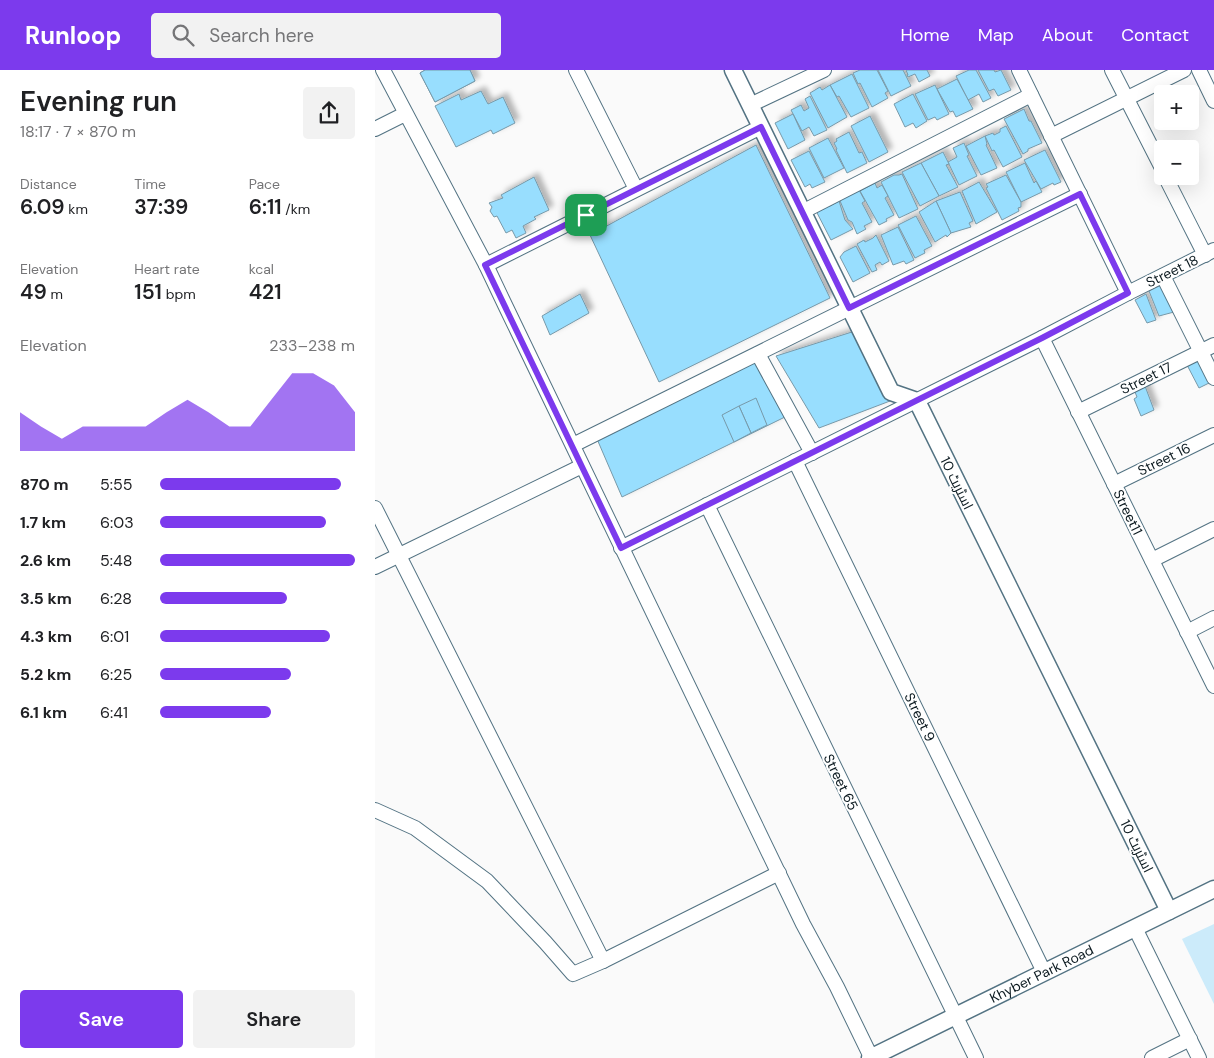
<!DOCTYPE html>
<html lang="en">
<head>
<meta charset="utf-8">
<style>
	:root { --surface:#fff; --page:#f2f2f2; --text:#202124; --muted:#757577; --accent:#7c3aed }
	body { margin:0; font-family:"DM Sans",Cairo,sans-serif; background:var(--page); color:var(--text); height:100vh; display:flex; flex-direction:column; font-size:19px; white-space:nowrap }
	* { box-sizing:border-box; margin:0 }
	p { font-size:16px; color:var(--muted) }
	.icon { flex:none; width:28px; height:28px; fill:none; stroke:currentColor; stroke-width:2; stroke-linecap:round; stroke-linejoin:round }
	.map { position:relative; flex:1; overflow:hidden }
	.drawer { display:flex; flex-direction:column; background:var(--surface); width:375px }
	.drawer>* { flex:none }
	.tools { position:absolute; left:779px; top:15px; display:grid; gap:10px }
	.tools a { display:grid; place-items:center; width:45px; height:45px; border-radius:5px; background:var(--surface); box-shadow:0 5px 20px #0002; font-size:25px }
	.pin { position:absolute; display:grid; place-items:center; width:42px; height:42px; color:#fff; margin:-21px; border-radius:10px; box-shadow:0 2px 8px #0006 }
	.round { display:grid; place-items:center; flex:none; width:52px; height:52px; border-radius:5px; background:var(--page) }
	.summary { display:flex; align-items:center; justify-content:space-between; height:85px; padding:0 20px }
	h1 { font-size:28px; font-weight:600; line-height:38px }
	.metrics { display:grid; grid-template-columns:repeat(3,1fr); gap:8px; height:85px; padding:5px 20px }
	.metrics div { display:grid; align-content:center }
	.metrics b { font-size:21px; font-weight:600 }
	.metrics small { font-size:14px; font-weight:400 }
	.metrics p { font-size:14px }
	.chart { height:140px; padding:10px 20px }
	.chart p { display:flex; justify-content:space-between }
	.chart svg { width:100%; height:90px; margin-top:5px; fill:var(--accent); opacity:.7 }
	.button { display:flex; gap:10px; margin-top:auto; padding:10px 20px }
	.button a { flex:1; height:58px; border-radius:5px; background:var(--accent); color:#fff; font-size:20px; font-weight:600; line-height:58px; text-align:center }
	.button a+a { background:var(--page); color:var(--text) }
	ul { padding:0 20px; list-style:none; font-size:16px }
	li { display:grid; grid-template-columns:80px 60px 1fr; align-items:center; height:38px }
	li i { height:12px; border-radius:6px; background:var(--accent) }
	header { display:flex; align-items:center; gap:30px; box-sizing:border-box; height:70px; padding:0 25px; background:var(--accent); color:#fff }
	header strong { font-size:24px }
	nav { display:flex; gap:28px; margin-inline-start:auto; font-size:18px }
	.search { width:350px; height:45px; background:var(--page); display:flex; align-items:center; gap:12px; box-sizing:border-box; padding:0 18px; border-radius:5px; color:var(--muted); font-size:19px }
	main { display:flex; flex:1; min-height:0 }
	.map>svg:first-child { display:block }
	.green { fill:#ccebfa }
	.building { fill:#98defe; stroke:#7799a9; filter:url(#shadow) }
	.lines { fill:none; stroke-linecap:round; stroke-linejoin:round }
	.minor-casing { stroke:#537383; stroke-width:16 }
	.tertiary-casing { stroke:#537383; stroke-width:19 }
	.minor { stroke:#fff; stroke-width:14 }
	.tertiary { stroke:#fff; stroke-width:16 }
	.route-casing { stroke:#fff; stroke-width:10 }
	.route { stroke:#7c3aed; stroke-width:6 }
	.labels { text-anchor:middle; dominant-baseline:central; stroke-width:4; stroke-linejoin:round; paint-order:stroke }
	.street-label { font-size:14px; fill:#0c1a20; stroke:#fff }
</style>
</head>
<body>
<header>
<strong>Runloop</strong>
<div class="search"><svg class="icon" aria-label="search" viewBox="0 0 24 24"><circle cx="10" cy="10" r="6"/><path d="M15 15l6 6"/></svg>Search here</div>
<nav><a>Home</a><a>Map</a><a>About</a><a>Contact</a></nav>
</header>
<main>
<section class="drawer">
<div class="summary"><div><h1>Evening run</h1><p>18:17 · 7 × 870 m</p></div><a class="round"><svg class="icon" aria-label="share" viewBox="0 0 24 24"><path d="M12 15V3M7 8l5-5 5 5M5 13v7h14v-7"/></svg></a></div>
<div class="metrics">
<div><p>Distance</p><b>6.09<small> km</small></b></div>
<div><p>Time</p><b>37:39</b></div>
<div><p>Pace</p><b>6:11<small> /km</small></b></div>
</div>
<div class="metrics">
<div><p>Elevation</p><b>49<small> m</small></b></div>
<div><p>Heart rate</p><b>151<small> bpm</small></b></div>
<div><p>kcal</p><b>421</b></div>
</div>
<div class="chart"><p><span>Elevation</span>233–238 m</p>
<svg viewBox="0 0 160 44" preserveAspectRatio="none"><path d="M0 44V25L10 32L20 38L30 32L40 32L50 32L60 32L70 25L80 19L90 25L100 32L110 32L120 19L130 6L140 6L150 12L160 25V44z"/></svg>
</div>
<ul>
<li><b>870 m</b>5:55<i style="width:93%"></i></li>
<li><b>1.7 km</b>6:03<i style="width:85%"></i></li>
<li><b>2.6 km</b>5:48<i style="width:100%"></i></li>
<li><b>3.5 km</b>6:28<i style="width:65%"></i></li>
<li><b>4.3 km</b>6:01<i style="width:87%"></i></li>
<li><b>5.2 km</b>6:25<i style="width:67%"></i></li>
<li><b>6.1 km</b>6:41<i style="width:57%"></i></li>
</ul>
<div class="button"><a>Save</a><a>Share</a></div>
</section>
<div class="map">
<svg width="839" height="988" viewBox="0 0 839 988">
	<defs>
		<filter id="shadow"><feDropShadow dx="4.5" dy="-4.5" stdDeviation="2.5" flood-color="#0004"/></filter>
	</defs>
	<rect width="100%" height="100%" fill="#fafafa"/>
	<path class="green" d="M839 854V934L807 869Z"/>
	<g class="building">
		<path d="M50 0H95L100 11 60 32 45 3Z"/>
		<path d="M50 0H95L100 11 60 32 45 3Z"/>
		<path d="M485 0H502L513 21 510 23 513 28 497 37 485 13 483 14 478 3Z"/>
		<path d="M503 0H528L536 16 516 26Z"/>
		<path d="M531 0H552L555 6 544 12 540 4 533 7 532 5H533Z"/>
		<path d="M594 0H601L616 28 608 32 604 24 593 30 581 6Z"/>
		<path d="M603 0H619L620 2 626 0 636 20 623 26 619 19 614 21Z"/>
		<path d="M477 4 494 38 476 47 464 26 462 27 455 15Z"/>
		<path d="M582 9 598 39 581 47 578 41 575 42 562 19Z"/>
		<path d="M455 15 472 47 453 58 435 23 445 17 447 20Z"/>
		<path d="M560 15 574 44 562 50 560 47 553 50 540 24Z"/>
		<path d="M106 21 113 34 128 27 140 53 118 64 116 60 81 77 60 36 84 24 86 30Z"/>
		<path d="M538 24 552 51 541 58 538 53 530 57 519 34Z"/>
		<path d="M435 26 452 60 439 66 434 57 427 61 416 40 426 35 429 41 434 38 430 29Z"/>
		<path d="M649 39 654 51H656L667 73 653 79V81L648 84 629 49Z"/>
		<path d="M418 44 430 70 413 79 400 53Z"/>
		<path d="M495 46 513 82 494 92 476 56Z"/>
		<path d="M631 56 647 87 628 97 619 80 617 81 610 66 618 63 619 65 625 62V59Z"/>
		<path d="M474 62 484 83 487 82 492 93 472 103 461 80 462 79 459 73 462 71 461 69Z"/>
		<path d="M610 66 612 74 611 75 622 98 606 105 591 76Z"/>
		<path d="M453 68 469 98 449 108 434 78Z"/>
		<path d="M589 73 594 85 592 86 602 106 584 115 573 92 582 87 578 78Z"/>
		<path d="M381 75 455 228 284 312 215 165Z"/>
		<path d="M670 80 686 112 679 115 678 113 666 119 649 90Z"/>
		<path d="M434 81 450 112 437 118 435 114 430 117 416 90Z"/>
		<path d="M568 82 574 94 571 95 583 117 564 126 546 93Z"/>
		<path d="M546 93 564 126 545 136 527 102Z"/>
		<path d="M650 93 659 113 661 111 667 122 646 132 631 102Z"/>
		<path d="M527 104 543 139 524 148 506 112 519 105H524Z"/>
		<path d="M631 105 646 132V137L643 138 644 141 627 150 611 118 613 117 611 114Z"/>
		<path d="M159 107 174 140 159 147 161 149 148 156 151 163 141 168 137 160 131 163 122 146 119 147 115 141 117 137 114 133 128 128 126 125Z"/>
		<path d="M604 112 622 142 601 154 587 121Z"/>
		<path d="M500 113 502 118 507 115 513 126 510 128 519 145 511 149 512 151 504 155 485 121Z"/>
		<path d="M484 120 490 131 487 133 497 152 489 156 491 159 482 164 477 152 473 150 463 126Z"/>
		<path d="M585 122 598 151 594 153 596 157 576 163 561 131Z"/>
		<path d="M464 131 470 150 478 159 456 170 439 137 445 135 455 136Z"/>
		<path d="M561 131 576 163 572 167 571 165 560 172 544 142Z"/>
		<path d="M541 146 557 176 549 180 550 183 540 188 523 155Z"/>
		<path d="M523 157 539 190 531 194 529 191 518 195 506 165Z"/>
		<path d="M501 165 514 191 507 195 505 192 500 195 502 200 497 202 482 174 489 170 490 172 498 168Z"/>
		<path d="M481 176 495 203 478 212 465 187 469 182Z"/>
		<path d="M786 215 799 242 784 246 774 221Z"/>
		<path d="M205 224 214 243 175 265 167 246Z"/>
		<path d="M771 224 781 250 772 253 760 230Z"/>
		<path d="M480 261 515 331 444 358 401 286Z"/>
		<path d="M824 288 834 313 824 318 812 295Z"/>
		<path d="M383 290 412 346 247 427 222 369Z"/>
		<path d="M770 316 779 340 766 346 759 329 762 327 760 322Z"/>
		<path d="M381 328 392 355 376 363 364 336Z"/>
		<path d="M364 336 376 363 359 372 347 345Z"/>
	</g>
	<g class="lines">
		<g class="minor-casing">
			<g id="minor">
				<path d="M8 0 111 195 130 235 428 854 462 917 496 987"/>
				<path d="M201 0 261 119"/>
				<path d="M644 0 753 223"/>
				<path d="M737 0 788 100"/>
				<path d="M824 0 839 31"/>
				<path d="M375 35 449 0"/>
				<path d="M0 59 30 44"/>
				<path d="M676 66 809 0"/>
				<path d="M790 106 830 185"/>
				<path d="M427 142 656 25"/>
				<path d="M111 195 386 57"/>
				<path d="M788 206 839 308"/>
				<path d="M667 268 839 616"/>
				<path d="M383 284 437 383"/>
				<path d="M703 342 839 275"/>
				<path d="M198 375 705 124"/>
				<path d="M420 391 669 902"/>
				<path d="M739 414 839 365"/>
				<path d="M332 435 601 988"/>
				<path d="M0 438 228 891"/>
				<path d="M246 478 667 268 753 223 839 180"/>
				<path d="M777 490 839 459"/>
				<path d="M0 497 207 396"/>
				<path d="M812 562 839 548"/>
				<path d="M0 740 40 758 112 811 170 872 198 904 228 891 404 803"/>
				<path d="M760 858 824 988"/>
				<path d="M777 988 815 969"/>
			</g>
		</g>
		<g class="tertiary-casing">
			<g id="tertiary">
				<path d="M358 0 516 322 542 331 794 841"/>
				<path id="s1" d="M495 988 839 819"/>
			</g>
		</g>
		<use href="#minor" class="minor"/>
		<use href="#tertiary" class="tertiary"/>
	</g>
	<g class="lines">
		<g class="route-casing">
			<path id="route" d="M386 57 474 238 705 124 753 223 667 268 246 478 110 195Z"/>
		</g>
		<use href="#route" class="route"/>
	</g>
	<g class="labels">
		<g class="street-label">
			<text transform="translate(797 201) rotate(-26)">Street 18</text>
			<text transform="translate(771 308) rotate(-26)">Street 17</text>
			<text transform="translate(789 389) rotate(-26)">Street 16</text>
			<text transform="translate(582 413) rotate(64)">اسٹریٹ 10</text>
			<text transform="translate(753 442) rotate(64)">Street11</text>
			<text transform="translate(545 647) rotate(64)">Street 9</text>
			<text transform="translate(466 712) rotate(64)">Street 65</text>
			<text transform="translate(762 776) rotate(64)">اسٹریٹ 10</text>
			<text stroke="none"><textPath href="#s1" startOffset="191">Khyber Park Road</textPath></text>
		</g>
	</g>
</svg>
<div class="tools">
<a>+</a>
<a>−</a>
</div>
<div class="pin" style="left:211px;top:145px;background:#1e9e55"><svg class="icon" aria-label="arrive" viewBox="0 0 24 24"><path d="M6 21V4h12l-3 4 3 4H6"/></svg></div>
</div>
</main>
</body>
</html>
